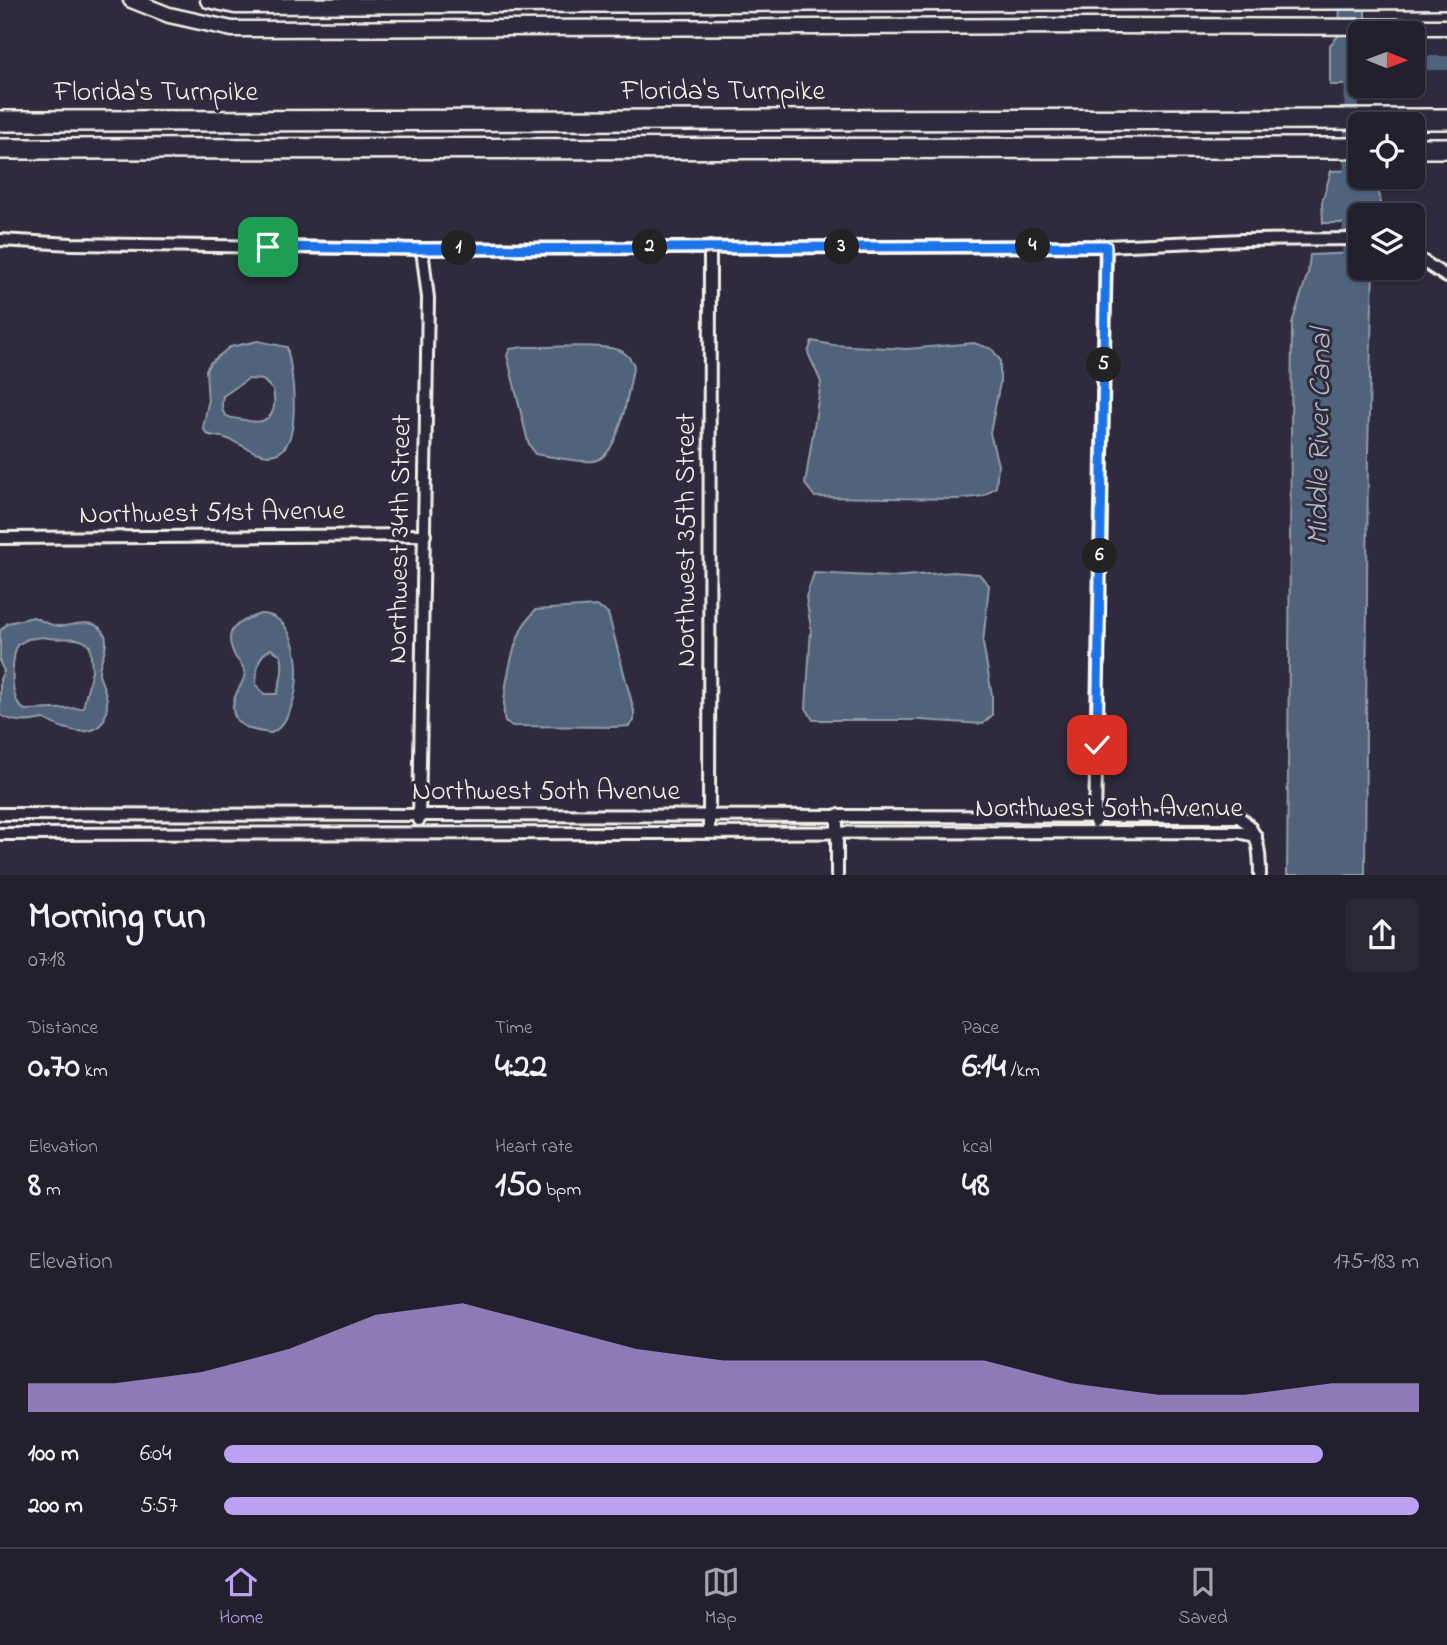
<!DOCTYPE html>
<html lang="en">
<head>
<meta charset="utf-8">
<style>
	:root { --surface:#23202e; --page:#2b2836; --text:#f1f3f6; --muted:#a3a3aa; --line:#403e4a; --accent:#bca0f2 }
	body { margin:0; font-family:"Indie Flower",sans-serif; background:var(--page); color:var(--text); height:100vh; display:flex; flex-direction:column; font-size:26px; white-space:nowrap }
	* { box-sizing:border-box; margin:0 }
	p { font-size:23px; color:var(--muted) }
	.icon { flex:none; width:38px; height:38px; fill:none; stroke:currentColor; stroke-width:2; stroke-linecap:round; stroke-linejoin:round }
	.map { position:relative; height:875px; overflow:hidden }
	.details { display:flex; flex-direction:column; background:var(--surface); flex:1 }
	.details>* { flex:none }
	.needle { width:46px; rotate:91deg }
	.controls { position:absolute; left:1348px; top:21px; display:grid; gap:14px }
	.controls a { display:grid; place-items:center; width:77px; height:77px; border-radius:10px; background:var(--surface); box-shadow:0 2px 5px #0004,0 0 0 2px var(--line); font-size:35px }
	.pin { position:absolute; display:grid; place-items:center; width:60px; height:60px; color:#fff; margin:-30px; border-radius:14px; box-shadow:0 4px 10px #0006 }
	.km { position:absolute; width:35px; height:35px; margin:-18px; border-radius:50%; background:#222; color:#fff; font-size:19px; line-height:35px; text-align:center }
	.round { display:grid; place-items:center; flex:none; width:74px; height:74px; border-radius:10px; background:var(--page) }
	.summary { display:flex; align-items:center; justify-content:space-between; height:119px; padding:0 28px }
	h1 { font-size:38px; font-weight:700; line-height:52px }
	.metrics { display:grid; grid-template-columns:repeat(3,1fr); gap:10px; height:119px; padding:7px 28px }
	.metrics div { display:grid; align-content:center }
	.metrics b { font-size:35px; font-weight:700 }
	.metrics small { font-size:19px; font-weight:400 }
	.metrics p { font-size:19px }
	.chart { height:196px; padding:14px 28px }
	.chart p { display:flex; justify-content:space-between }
	.chart svg { width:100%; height:126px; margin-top:7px; fill:var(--accent); opacity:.7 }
	ul { padding:0 28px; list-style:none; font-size:23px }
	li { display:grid; grid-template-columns:112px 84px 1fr; align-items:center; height:52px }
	li i { height:18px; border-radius:9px; background:var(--accent) }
	.tabs { display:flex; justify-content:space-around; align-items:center; height:98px; border-top:2px solid var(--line); background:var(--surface); font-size:19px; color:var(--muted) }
	.tabs a { display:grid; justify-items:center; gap:4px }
	.tabs .on { color:var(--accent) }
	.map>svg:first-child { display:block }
	.water { fill:#50647b; stroke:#929ca7; stroke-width:2; fill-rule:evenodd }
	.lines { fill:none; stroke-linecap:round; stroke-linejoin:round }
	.canal { stroke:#50647b; stroke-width:14 }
	.minor-casing { stroke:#f4f1e8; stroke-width:16 }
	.secondary-casing { stroke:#f4f1e8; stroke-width:19 }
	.motorway-casing { stroke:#f4f1e8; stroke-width:24 }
	.minor { stroke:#2f2a3d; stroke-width:10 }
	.secondary { stroke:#2f2a3d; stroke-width:14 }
	.motorway { stroke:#2f2a3d; stroke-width:19 }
	.route-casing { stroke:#fff; stroke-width:14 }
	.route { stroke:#1a73e8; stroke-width:9 }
	.labels { text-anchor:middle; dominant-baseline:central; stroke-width:6; stroke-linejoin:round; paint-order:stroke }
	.street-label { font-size:28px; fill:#f4f1e8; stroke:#2f2a3d }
	.water-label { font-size:30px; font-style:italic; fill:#b2b9bc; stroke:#2f2a3d }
</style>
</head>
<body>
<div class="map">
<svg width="1447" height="875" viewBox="0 0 1447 875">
	<rect width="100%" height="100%" fill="#2f2a3d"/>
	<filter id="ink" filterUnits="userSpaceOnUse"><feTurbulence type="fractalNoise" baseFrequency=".0143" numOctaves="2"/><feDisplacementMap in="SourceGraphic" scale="14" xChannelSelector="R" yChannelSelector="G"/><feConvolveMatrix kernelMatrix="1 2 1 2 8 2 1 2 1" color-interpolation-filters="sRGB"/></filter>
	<g filter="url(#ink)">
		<g class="water">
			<path d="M1340 0H1365V33H1360V85H1330V45L1339 35Z"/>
			<path d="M1360 170V177H1376L1380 197V215H1360V223H1323L1322 202 1331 171Z"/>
			<path d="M1356 253 1360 254V268H1373L1368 449 1365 875H1287L1292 323 1308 273 1310 255Z"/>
			<path d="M258 341 287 347C292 370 306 455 269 455 254 455 242 444 228 439 221 436 214 437 207 434L203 428 208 403 206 370 210 363 230 347ZM248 379 263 380 273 390C277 410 272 425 249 421 231 417 218 421 223 396Z"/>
			<path d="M812 341 833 345 907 349 974 343 992 349 1000 360V383L990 433 998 465 996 487 983 496 959 499 815 497 805 484 821 382 808 353Z"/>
			<path d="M524 347C550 348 595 343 619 350 627 353 630 359 634 365 628 388 621 456 594 461 582 463 548 456 535 454L528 442 507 355 510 349Z"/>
			<path d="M953 572 979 574 989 585 983 643 992 695V715L983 724 920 720H813L806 708 811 628 806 597 814 573 892 577Z"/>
			<path d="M596 606 608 613 634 711V721L629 726 615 727 512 726 505 722C500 702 512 648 522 628 525 622 531 616 535 610Z"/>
			<path d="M260 614C309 613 306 718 271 733 247 731 225 723 236 694 239 688 244 681 245 674 245 666 238 662 235 656 221 629 238 622 260 614ZM271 649 281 655C284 669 281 680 277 694H264L256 685C257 670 256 656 271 649Z"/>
			<path d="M33 617C41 620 50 626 58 626 71 627 88 618 100 628 115 641 97 662 99 674 101 683 106 690 107 700 109 744 68 733 44 719 28 722 16 724 0 715V679L4 671 0 663V631L8 623ZM44 637C59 642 78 633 90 646L92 670 83 708 25 710C8 701 12 661 17 645L28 639Z"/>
		</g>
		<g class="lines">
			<g class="canal">
				<path d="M1412 63H1447"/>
				<path d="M1349 272 1352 68"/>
			</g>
			<g class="minor-casing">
				<g id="minor">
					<path d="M0 240 72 244 422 249 1106 246 1242 240 1360 239"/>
					<path d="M1412 254 1447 277"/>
					<path d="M0 538 425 535"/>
					<path d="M0 814 1239 817C1259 830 1260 852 1260 875"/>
					<path d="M419 820 428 298 422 249"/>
					<path d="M1095 822 1106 246"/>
					<path d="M709 832 710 247"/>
					<path d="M0 834 1238 832 1256 836"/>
					<path d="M837 875V815"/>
				</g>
			</g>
			<g class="secondary-casing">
				<g id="secondary">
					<path d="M131 0 169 15 232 29 1109 26 1447 27"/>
					<path d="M208 0 235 6 1447 1"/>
				</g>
			</g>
			<g class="motorway-casing">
				<g id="motorway">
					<path d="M0 121 1447 119"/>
					<path d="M1412 148H1447"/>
					<path d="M0 149 1360 148"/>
				</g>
			</g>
			<use href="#minor" class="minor"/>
			<use href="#secondary" class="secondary"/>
			<use href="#motorway" class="motorway"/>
		</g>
	</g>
	<g class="lines" filter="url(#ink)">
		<g class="route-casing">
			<path id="route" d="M268 247 422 249 1106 246 1097 745"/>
		</g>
		<use href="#route" class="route"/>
	</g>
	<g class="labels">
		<g class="street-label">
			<text x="723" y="92">Florida's Turnpike</text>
			<text x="156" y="93">Florida's Turnpike</text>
			<text transform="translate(212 514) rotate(-1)">Northwest 51st Avenue</text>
			<text transform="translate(401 539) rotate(-89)">Northwest 34th Street</text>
			<text transform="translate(687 540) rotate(-90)">Northwest 35th Street</text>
			<text x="546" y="792">Northwest 50th Avenue</text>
			<text x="1109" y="809">Northwest 50th Avenue</text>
		</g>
		<g class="water-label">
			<text transform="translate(1321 437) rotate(-89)">Middle River Canal</text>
		</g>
	</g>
</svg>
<div class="controls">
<a><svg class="needle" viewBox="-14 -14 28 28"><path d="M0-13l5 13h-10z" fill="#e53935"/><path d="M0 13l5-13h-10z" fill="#a3a3aa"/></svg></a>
<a><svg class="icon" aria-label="locate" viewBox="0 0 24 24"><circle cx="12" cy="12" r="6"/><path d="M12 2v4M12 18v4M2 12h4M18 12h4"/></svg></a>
<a><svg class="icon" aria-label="layers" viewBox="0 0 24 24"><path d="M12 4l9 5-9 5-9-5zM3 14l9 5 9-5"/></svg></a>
</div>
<div class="pin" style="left:268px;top:247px;background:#1e9e55"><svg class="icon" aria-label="arrive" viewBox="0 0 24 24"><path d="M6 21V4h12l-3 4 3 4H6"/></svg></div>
<div class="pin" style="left:1097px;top:745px;background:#d93025"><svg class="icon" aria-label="check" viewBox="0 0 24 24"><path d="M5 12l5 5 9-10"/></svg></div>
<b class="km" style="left:459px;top:248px">1</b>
<b class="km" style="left:650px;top:247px">2</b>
<b class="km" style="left:842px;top:247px">3</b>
<b class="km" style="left:1033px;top:246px">4</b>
<b class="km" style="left:1104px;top:365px">5</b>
<b class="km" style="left:1100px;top:556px">6</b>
</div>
<section class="details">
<div class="summary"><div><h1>Morning run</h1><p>07:18</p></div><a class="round"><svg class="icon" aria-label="share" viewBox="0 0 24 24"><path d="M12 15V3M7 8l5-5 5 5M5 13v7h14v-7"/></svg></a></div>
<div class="metrics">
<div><p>Distance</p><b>0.70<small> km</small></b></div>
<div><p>Time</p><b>4:22</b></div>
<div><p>Pace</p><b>6:14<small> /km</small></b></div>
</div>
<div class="metrics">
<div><p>Elevation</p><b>8<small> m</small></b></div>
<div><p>Heart rate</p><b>150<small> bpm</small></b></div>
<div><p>kcal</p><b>48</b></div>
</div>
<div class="chart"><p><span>Elevation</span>175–183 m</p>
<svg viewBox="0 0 160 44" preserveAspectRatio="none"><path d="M0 44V34L10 34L20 30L30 22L40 10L50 6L60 14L70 22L80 26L90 26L100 26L110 26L120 34L130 38L140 38L150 34L160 34V44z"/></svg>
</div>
<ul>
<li><b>100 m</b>6:04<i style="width:92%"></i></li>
<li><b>200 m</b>5:57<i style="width:100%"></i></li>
</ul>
</section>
<nav class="tabs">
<a class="on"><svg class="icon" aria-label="home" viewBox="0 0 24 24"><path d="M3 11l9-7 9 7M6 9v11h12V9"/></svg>Home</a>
<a><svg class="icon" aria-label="map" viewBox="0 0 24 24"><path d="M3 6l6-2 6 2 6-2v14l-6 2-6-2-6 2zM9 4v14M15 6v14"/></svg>Map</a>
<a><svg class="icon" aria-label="saved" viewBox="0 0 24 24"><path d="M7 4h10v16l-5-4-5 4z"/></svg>Saved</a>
</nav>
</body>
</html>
